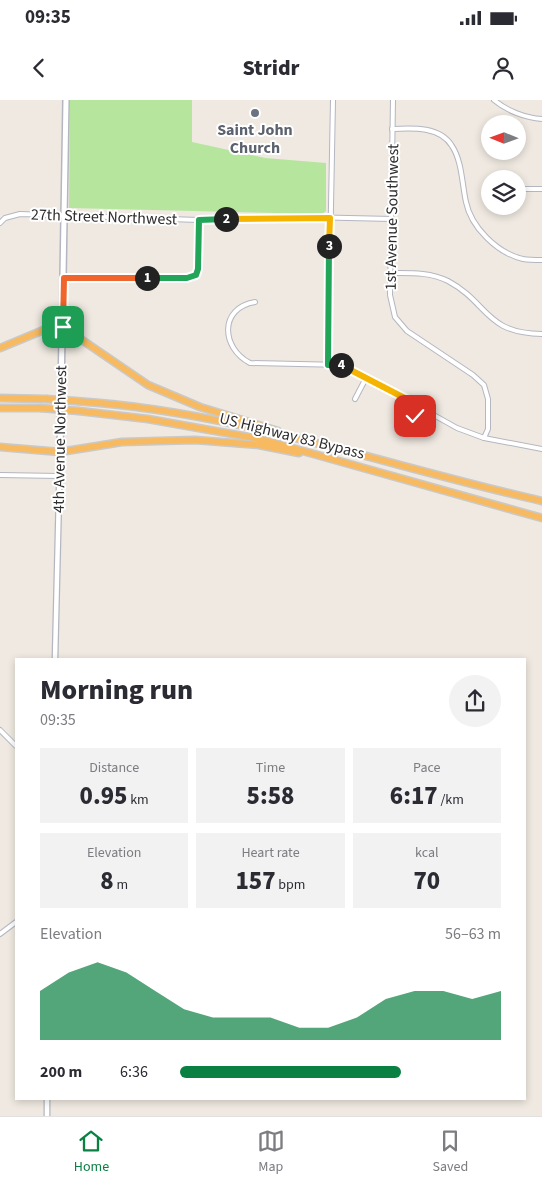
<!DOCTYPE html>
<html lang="en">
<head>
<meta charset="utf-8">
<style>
	:root { --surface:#fff; --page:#f2f2f3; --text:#2b2b33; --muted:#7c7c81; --line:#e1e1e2; --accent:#0b8043 }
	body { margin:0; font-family:"Source Sans 3",sans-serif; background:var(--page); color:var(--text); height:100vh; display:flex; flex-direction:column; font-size:19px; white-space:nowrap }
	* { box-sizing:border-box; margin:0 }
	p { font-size:16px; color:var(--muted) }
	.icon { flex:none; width:28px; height:28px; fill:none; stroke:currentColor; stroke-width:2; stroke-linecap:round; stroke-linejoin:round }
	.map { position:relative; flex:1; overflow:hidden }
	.details { position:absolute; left:15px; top:558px; width:511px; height:442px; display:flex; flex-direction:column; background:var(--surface); border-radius:0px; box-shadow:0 2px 8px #0003 }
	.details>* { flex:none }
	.needle { width:32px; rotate:271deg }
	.controls { position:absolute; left:481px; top:15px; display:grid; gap:10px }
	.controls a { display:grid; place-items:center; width:45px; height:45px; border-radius:50%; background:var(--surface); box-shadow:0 2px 8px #0003; font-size:25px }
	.pin { position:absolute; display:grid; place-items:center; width:42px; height:42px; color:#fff; margin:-21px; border-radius:10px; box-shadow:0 2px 8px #0006 }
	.km { position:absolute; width:25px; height:25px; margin:-12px; border-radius:50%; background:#222; color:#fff; font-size:14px; line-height:25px; text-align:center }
	.round { display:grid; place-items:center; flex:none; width:52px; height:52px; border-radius:26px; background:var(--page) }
	.overview { display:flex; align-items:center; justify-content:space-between; height:85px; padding:0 25px }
	h1 { font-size:28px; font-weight:800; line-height:38px }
	.stats { display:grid; grid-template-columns:repeat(3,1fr); gap:8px; height:85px; padding:5px 25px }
	.stats div { display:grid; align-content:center; border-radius:0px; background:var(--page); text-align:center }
	.stats b { font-size:25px; font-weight:800 }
	.stats small { font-size:14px; font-weight:400 }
	.stats p { font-size:14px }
	.chart { height:140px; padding:10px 25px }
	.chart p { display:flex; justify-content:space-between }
	.chart svg { width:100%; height:90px; margin-top:5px; fill:var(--accent); opacity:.7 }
	ul { padding:0 25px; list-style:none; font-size:16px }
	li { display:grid; grid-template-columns:80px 60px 1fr; align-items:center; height:38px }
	li i { height:12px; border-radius:6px; background:var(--accent) }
	.status { display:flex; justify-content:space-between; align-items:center; height:35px; padding:0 25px; background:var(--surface); direction:ltr }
	.status svg { height:14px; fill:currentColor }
	header { display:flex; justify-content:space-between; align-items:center; height:65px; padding:0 25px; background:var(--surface); font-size:22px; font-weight:800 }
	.tab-bar { display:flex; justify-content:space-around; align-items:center; height:70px; border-top:1px solid var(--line); background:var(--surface); font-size:14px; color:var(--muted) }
	.tab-bar a { display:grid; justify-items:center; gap:2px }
	.tab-bar .active { color:var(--accent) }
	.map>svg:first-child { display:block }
	.green { fill:#b6e59e }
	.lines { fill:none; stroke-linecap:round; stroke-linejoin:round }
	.minor-casing { stroke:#b4b7c1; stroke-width:6 }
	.tertiary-casing { stroke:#b4b7c1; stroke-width:7 }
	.secondary-casing { stroke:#b4b7c1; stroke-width:8 }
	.trunk-casing { stroke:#c9c9c9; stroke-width:9 }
	.minor { stroke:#fff; stroke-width:4 }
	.tertiary { stroke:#fff; stroke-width:4.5 }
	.secondary { stroke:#fff; stroke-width:5 }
	.trunk { stroke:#f8ba60; stroke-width:6 }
	.trunk-bridge-casing { stroke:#c9c9c9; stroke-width:9; stroke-linecap:butt }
	.trunk-bridge { stroke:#f8ba60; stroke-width:6 }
	.split-1-casing { stroke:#fff; stroke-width:10 }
	.split-2-casing { stroke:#fff; stroke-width:10 }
	.split-3-casing { stroke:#fff; stroke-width:10 }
	.split-4-casing { stroke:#fff; stroke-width:10 }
	.split-5-casing { stroke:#fff; stroke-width:10 }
	.split-1 { stroke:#f0652b; stroke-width:6 }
	.split-2 { stroke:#22a559; stroke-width:6 }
	.split-3 { stroke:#f5b400; stroke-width:6 }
	.split-4 { stroke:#22a559; stroke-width:6 }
	.split-5 { stroke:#f5b400; stroke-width:6 }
	.worship-dot { fill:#6b7280; stroke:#fff; stroke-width:2 }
	.labels { text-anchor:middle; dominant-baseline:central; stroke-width:4; stroke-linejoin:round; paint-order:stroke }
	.worship-label { font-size:16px; font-weight:bold; fill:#5b616d; stroke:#fff }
	.street-label { font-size:16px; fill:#2e2e2e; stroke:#fff }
</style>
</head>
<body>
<div class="status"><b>09:35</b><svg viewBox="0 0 49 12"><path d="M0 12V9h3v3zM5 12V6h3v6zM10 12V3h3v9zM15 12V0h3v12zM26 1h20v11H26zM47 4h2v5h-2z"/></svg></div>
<header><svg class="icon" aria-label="back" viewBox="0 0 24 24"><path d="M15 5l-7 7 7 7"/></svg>Stridr<svg class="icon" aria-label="person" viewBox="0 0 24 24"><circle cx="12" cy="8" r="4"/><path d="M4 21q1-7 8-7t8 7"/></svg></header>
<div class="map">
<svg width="542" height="1016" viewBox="0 0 542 1016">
	<rect width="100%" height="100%" fill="#efe9e1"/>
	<path class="green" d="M70 0H192V42L265 58 326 63V111L322 114 69 108Z"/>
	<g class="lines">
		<g class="minor-casing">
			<g id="minor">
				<path d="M393 0 390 195 395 217 407 231 473 275 484 285 488 299V329L484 338"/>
				<path d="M494 0C507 11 526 18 542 19"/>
				<path d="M392 29C412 28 440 26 452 46 462 61 462 84 466 102 471 127 497 153 523 159 529 160 536 160 542 160"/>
				<path d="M524 89H542"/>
				<path d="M0 123 5 118 20 114 199 120 305 117 392 119"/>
				<path d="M391 173C411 173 430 172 448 181 489 203 484 233 542 234"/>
				<path d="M64 178 192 177 198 169 199 120"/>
				<path d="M255 202C219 208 221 248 250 263L344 265 457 328 484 338 542 349"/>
				<path d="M328 265 333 0"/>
				<path d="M355 299 366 278"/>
				<path d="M415 316 420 306"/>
				<path d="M0 375 60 376"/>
				<path d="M0 630 16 646"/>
				<path d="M0 834 16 822"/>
			</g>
		</g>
		<g class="tertiary-casing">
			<g id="tertiary">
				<path d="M55 559 60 352"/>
				<path d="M47 1016V999"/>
			</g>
		</g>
		<g class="secondary-casing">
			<path id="secondary" d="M60 352 66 0"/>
		</g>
		<g class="trunk-casing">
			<g id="trunk">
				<path d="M0 248 46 229 63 227 148 285 200 307 278 331"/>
				<path d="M0 298 46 299"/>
				<path d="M75 301C235 311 387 366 542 401"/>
				<path d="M0 308H40"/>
				<path d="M79 311 148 319 260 339 542 418"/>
				<path d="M0 347 60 352 122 342 195 340 259 345 299 353"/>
			</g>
		</g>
		<use href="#minor" class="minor"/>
		<use href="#tertiary" class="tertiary"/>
		<use href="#secondary" class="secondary"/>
		<use href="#trunk" class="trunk"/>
		<g class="trunk-bridge-casing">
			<g id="trunk-bridge">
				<path d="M46 299 75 301"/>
				<path d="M40 308 79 311"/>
			</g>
		</g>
		<use href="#trunk-bridge" class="trunk-bridge"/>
	</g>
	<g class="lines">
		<g class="split-1-casing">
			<path id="split-1" d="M63 227 64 178H147"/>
		</g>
		<g class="split-2-casing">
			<path id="split-2" d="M147 178H187L196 175 198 169 199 120 226 119"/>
		</g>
		<g class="split-3-casing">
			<path id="split-3" d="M226 119 330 118 329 146"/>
		</g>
		<g class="split-4-casing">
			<path id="split-4" d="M329 146 328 265H341"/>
		</g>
		<g class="split-5-casing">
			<path id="split-5" d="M341 265 420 306 415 316"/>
		</g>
		<use href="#split-1" class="split-1"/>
		<use href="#split-2" class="split-2"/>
		<use href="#split-3" class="split-3"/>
		<use href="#split-4" class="split-4"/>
		<use href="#split-5" class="split-5"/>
	</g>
	<circle class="worship-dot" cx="255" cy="13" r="5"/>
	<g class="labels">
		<g class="worship-label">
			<text x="255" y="30">Saint John<tspan x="255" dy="18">Church</tspan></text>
		</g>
		<g class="street-label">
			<text transform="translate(104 117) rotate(2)">27th Street Northwest</text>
			<text transform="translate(392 117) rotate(-89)">1st Avenue Southwest</text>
			<text transform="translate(292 336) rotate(14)">US Highway 83 Bypass</text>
			<text transform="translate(60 339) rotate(-89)">4th Avenue Northwest</text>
		</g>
	</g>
</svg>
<div class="controls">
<a><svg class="needle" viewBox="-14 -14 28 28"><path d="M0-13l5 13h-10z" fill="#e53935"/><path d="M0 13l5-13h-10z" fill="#7c7c81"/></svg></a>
<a><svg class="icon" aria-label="layers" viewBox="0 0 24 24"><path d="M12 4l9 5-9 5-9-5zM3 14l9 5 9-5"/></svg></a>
</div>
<div class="pin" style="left:63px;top:227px;background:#1e9e55"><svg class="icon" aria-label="arrive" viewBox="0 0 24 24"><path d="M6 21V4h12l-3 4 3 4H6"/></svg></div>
<div class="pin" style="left:415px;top:316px;background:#d93025"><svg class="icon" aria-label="check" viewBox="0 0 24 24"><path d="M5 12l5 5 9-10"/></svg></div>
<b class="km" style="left:147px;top:178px">1</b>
<b class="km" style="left:226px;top:119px">2</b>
<b class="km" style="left:329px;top:146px">3</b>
<b class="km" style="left:341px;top:265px">4</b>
<section class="details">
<div class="overview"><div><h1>Morning run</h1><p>09:35</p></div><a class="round"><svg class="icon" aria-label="share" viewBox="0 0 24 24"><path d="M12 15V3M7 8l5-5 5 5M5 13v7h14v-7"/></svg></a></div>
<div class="stats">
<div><p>Distance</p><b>0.95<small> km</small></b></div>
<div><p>Time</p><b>5:58</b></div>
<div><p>Pace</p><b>6:17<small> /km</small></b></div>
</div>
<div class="stats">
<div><p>Elevation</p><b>8<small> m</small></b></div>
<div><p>Heart rate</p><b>157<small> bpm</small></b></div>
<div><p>kcal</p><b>70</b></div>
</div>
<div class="chart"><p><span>Elevation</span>56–63 m</p>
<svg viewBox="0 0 160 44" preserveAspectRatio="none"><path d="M0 44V20L10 11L20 6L30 11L40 20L50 29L60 33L70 33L80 33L90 38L100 38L110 33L120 24L130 20L140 20L150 24L160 20V44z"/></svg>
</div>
<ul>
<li><b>200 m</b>6:36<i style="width:69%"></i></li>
</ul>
</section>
</div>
<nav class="tab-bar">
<a class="active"><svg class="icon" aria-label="home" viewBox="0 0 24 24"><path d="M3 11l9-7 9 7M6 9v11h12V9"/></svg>Home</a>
<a><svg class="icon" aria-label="map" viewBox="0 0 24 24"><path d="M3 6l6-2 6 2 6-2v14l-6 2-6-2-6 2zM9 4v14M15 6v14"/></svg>Map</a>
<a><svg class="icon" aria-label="saved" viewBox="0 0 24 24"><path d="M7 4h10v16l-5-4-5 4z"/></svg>Saved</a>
</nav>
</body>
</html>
